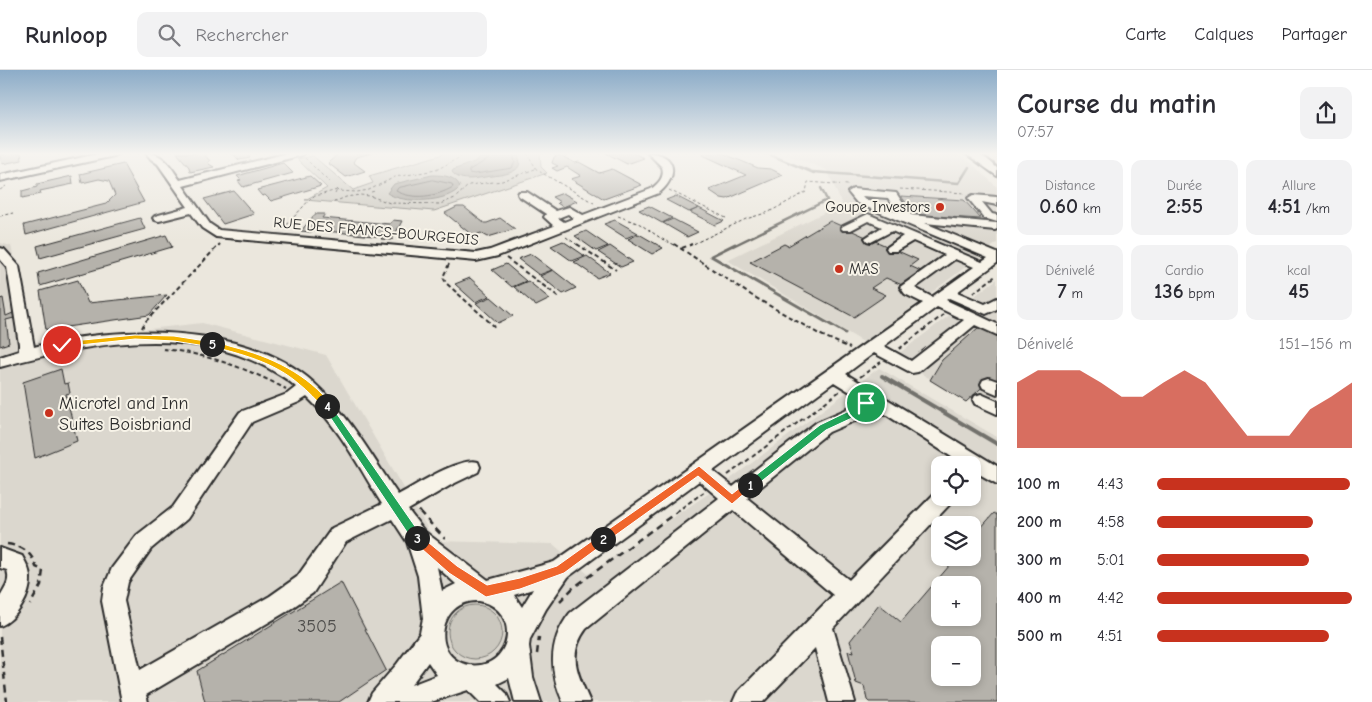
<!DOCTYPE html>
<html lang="fr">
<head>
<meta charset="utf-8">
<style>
	:root { --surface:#fff; --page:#f2f2f3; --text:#2b2b33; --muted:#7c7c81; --line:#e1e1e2; --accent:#c8321e }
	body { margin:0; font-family:"Comic Neue",sans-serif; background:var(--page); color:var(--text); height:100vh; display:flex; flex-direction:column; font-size:19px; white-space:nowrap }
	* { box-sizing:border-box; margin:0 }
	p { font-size:16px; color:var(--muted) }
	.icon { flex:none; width:28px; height:28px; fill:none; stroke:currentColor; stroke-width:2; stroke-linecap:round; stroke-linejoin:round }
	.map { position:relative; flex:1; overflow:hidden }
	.drawer { display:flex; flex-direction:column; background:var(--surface); width:375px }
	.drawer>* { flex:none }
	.controls { position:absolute; left:931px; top:386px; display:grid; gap:10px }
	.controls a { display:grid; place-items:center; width:50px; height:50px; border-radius:10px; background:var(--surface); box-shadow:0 2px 8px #0003; font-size:25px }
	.pin { position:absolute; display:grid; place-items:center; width:42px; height:42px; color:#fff; margin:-21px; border:2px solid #fff; border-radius:50%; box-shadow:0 1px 5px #0007 }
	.km { position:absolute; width:25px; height:25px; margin:-12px; border-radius:50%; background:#222; color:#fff; font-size:14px; line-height:25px; text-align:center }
	.round { display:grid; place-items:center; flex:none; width:52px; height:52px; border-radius:10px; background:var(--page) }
	.summary { display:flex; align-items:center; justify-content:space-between; height:85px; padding:0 20px }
	h1 { font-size:28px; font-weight:700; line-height:38px }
	.stats { display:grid; grid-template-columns:repeat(3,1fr); gap:8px; height:85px; padding:5px 20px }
	.stats div { display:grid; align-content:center; border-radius:10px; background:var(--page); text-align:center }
	.stats b { font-size:21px; font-weight:700 }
	.stats small { font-size:14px; font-weight:400 }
	.stats p { font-size:14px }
	.chart { height:140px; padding:10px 20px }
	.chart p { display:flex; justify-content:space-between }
	.chart svg { width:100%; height:90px; margin-top:5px; fill:var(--accent); opacity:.7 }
	ul { padding:0 20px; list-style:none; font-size:16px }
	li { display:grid; grid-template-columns:80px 60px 1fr; align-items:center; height:38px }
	li i { height:12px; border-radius:6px; background:var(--accent) }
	header { display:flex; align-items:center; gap:30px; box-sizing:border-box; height:70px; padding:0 25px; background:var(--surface); border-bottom:1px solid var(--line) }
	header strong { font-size:24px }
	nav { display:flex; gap:28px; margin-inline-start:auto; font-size:18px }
	.search { width:350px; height:45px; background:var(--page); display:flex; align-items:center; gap:12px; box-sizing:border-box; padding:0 18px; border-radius:10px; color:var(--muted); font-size:19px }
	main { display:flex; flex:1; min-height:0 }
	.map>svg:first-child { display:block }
	.built { fill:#dbd7ce; fill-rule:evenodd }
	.green { fill:#cbc8bf; stroke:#7b7a75 }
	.water { fill:#a29f98; stroke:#72716c }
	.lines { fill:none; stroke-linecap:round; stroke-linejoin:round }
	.shore { stroke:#5b5957; stroke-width:1 }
	.stream-far2 { stroke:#72716c; stroke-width:2.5 }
	.stream-far1 { stroke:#72716c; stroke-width:3 }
	.stream { stroke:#72716c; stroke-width:4 }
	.building { fill:#b5b2ab; stroke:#2b2b2b; fill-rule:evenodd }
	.minor-casing { stroke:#2b2b2b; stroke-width:4 }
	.path-far2 { stroke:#2b2b2b; stroke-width:1; stroke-dasharray:3 2.5; stroke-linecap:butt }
	.path-far1 { stroke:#2b2b2b; stroke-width:2; stroke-dasharray:4.5 3; stroke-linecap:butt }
	.path { stroke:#2b2b2b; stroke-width:2.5; stroke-dasharray:7 5; stroke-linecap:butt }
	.minor { fill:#f7f3e8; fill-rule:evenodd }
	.split-1 { fill:#22a559; stroke:#fff }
	.split-2 { fill:#f0652b; stroke:#fff }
	.split-3 { fill:#f0652b; stroke:#fff }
	.split-4 { fill:#22a559; stroke:#fff }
	.split-5 { fill:#f5b400; stroke:#fff }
	.split-6 { fill:#f5b400; stroke:#fff }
	.poi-dot { fill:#c8321e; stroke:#f7f3e8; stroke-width:2 }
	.labels { text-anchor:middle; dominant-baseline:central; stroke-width:4; stroke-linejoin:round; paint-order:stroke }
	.far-poi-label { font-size:15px; fill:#2b2b2b; stroke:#f7f3e8; text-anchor:end }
	.far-street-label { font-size:15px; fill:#2b2b2b; stroke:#f7f3e8 }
	.poi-label { font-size:18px; fill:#2b2b2b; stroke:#f7f3e8; text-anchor:start }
	.near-number-label { font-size:18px; fill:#4e4d4b }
</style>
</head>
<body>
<header>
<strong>Runloop</strong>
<div class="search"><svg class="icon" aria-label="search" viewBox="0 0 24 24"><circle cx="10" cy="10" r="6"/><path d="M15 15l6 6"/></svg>Rechercher</div>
<nav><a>Carte</a><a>Calques</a><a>Partager</a></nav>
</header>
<main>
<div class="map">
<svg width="997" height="632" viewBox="0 0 997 632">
	<rect width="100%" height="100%" fill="#ebe7dd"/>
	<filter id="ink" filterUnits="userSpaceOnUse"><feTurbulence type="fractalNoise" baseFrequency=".02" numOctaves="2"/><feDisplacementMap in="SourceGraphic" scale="10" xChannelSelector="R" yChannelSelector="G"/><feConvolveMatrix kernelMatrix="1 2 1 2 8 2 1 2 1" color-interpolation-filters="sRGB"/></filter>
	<g filter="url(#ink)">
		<g class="built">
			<path d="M783 83H955L971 93 997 117V173L865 273 727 190 842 134 827 100Z"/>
			<path d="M0 173 11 176 34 272 202 253 326 285 435 471 553 474 588 504 729 410 879 298 997 367V632H0ZM940 395H972V428H940ZM940 455H972V488H940ZM940 515H972V548H940ZM940 575H972V608H940Z"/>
			<path d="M997 209V346L893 288Z"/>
		</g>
		<g class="green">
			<path d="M447 83H540L541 97 547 103 434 141 305 130 327 118 297 89 313 86 353 120 373 113 369 106Z"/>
			<circle cx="475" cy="562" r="27"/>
		</g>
		<g class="water">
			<path d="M489 83H517C527 102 507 104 493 106 480 107 461 114 452 102L453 100 474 92Z"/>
			<path d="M432 105C443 105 456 106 460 117 448 133 403 134 387 123L394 114Z"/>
		</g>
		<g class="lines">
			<g class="shore">
				<path d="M491 83 489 89 469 100V103L475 104 512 98 515 92 512 83"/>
				<path d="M433 110 452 114 453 117C436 127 413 130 396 121L398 118Z"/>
			</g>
			<g class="stream-far2">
				<path d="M766 83 814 103"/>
				<path d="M813 102 959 113 969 97"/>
				<path d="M733 176 827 130 821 118"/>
			</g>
			<path class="stream-far1" d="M735 174 711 186 845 263"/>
			<path class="stream" d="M882 306 997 374"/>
		</g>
		<g class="building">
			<path d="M11 83H21L22 90 2 94 0 85Z"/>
			<path d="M177 83H203L210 91 208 92 209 94 214 97 190 102 189 97Z"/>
			<path d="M232 83H246L250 88 239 90Z"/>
			<path d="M339 83H372L356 87 353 92 365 101 346 107 328 93Z"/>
			<path d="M606 83H633L644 88 627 94Z"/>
			<path d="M705 83H722L758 98 771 99 783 105 727 129 721 128 709 120 746 105 703 85Z"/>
			<path d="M560 85 575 93 579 92 599 103 612 99 642 115 604 129 571 109 581 106 567 97 557 101 552 98 558 96 552 93 554 87Z"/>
			<path d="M283 93 293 103 243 117 238 111 241 110 237 106Z"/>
			<path d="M123 94 144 132 26 165 24 155 106 134 115 125 109 111 99 109 82 113 80 104Z"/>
			<path d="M72 106 73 114 40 121 41 124 22 128V121L37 117V114Z"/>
			<path d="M310 106 321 116 271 131 265 125 262 126 257 120Z"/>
			<path d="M234 121 254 144 223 154 204 129Z"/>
			<path d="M563 123 577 131 563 137 557 133 560 132 552 127Z"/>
			<path d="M676 126 699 138 689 142 666 130Z"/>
			<path d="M901 126 964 130 981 149 915 145Z"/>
			<path d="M649 136 672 148 662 153 639 140Z"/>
			<path d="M457 137H464L484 153H487L500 148 515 159 488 167 481 163 473 166 445 143Z"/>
			<path d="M699 138 724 151 715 155 690 142Z"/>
			<path d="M315 144H325L322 148 344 150 390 154 393 150 402 151 392 170 381 169 383 167 336 162 313 160 311 162 301 161Z"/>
			<path d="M140 148 145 159 40 188 37 176Z"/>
			<path d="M673 149 698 162 687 167 663 153Z"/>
			<path d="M615 150 638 163 626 168 604 154Z"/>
			<path d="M830 151 918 190 910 196 921 201 902 215 886 208 871 218 886 225 854 247 750 192 784 174 788 176Z"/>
			<path d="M586 161 608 176 596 181 575 166Z"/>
			<path d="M639 164 663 178 652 184 628 169Z"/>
			<path d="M166 165 172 177 40 216 38 203Z"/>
			<path d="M563 171 585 186 572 191 551 176Z"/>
			<path d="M610 176 633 192 621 197 598 182Z"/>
			<path d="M531 184 552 200 539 205 518 189Z"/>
			<path d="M587 186 610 203 597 208 574 192Z"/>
			<path d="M506 194 526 211 512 217 492 200Z"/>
			<path d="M553 200 576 218 563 224 540 206Z"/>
			<path d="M470 208 490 226 475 232 455 214Z"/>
			<path d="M78 210 88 233 167 225 149 245 46 260 40 221Z"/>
			<path d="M528 211 550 229 536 236 514 217Z"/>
			<path d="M491 227 513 246 498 253 476 233Z"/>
			<path d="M3 228 6 246 13 243 14 248 6 250 9 273 0 276V229Z"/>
			<path d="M979 257 997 266V314L990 310 966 332 930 310 942 290Z"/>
			<path d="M61 299 64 314 68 313 70 323 66 324 77 371 35 388 23 312Z"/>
			<path d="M994 443 997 445V632H869L867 630 864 616 856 613 848 581 854 582 850 571 879 534 901 552 956 488H972V468ZM940 515H972V548H940ZM940 575H972V608H940Z"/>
			<path d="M341 512 386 600 339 632H205L197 601Z"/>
		</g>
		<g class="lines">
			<g class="minor-casing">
				<g id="minor">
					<path d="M102 83H119L114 86 0 111V105Z"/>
					<path d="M146 83C163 82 171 97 180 110L288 83H304L302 85 183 116 210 154 219 160 476 183 490 180 554 156 544 147 546 144 519 126 518 124 519 122H527L556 141 569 137 583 145 651 119C659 113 665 107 662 97L648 83C677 83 679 107 659 123L498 186 476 191 216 167 202 158 191 143 159 151 155 150 153 148 155 146 188 137 158 94 151 89ZM568 144 574 148 564 152 558 148Z"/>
					<path d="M965 83C979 82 987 88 997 98V106Z"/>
					<path d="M853 119 896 123 911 145 997 153V159L995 160 925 153 997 183V193L957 222 985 234 997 228V239L986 244 949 228 946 230 997 254V265L975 255 918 302 912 303 874 283 846 304 997 396V414L972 400V395H964L873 336 857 350 829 362 747 428 849 510 936 422 940 421V428H952L950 434 833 558 855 632H829L815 578 763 632H733L737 623 833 525 733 440 586 559C566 586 579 606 590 632H563C549 601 548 571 570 543L719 428 699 411 568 507 546 539 530 569 529 576 533 607 541 632H515L509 608 497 614 506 623 510 632H480L468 620 431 632H368L372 623 397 594 420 563 423 548 418 506 407 472 392 449 346 472 313 523 286 542 146 625 148 632H122L102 531 104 517 112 498 137 465 173 437 240 342 287 324 296 317C288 309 278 304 268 298 188 254 83 274 0 297V287L19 281V274L7 197 0 189V178L4 179 19 196 34 277C116 254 248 253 314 313 349 345 372 387 398 425 415 416 460 386 478 392L480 397 478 402 451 415 408 440 424 461 488 510 554 492 923 233 905 224 900 217 945 185 913 171 896 181H888L886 178 903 166 892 161 871 172 867 171 865 168 882 157 868 151 851 160H843L841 158 843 156 868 144 982 192 988 188 857 133 848 122ZM862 126 888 128 897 142 865 129ZM955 189 974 197 932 227 915 218ZM937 237 964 250 911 291 884 276ZM834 312 860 328 845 340 817 352 733 417 713 401ZM307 327C339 357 359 397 382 434L332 458 297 507 270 526 140 600 124 531 128 512 151 479 187 449 252 352 299 332ZM437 497 456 514 442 521ZM533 519 522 537 514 525ZM479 531C522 538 513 601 469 595 430 589 437 529 479 531ZM428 592 437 605 411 615Z"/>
					<path d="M973 125 997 127V135L982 132 992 144 997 145V152L984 148 968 128Z"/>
					<path d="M989 308 997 311V324L983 318 981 314 983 310Z"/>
					<path d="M981 324 997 331V344L975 334 973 330 975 326Z"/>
					<path d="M0 478 22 486C26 493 30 500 30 508 31 526 16 550 0 556 0 548 0 535 0 527 4 517 11 513 7 500L0 498Z"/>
				</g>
			</g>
			<g class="path-far2">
				<path d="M527 83 537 100 594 133"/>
				<path d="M305 88 338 121 357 122 369 120 395 107 436 100 468 83"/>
				<path d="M900 119 965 123"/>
				<path d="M0 120 6 116"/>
				<path d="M669 120 726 148"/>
				<path d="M371 122 375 121"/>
				<path d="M335 124 337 120"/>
				<path d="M334 132 346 127 360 125 370 126 390 133 440 134 455 128 469 115 502 111 535 99"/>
				<path d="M0 146 13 143"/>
				<path d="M618 146 640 154 662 169 677 176"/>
				<path d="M283 159 312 127 337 120"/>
				<path d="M566 167 579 176"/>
				<path d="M218 176 220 174"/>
				<path d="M689 176 746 149 769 142 806 122 808 112 848 115"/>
			</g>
			<g class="path-far1">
				<path d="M577 174 616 200"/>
				<path d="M674 174 751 225 819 264 850 278"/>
				<path d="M682 178 692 174"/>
				<path d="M506 188 559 227"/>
				<path d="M449 194 443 207 446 213 495 257"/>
				<path d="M973 223 997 205"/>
				<path d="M142 258 145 252 220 174"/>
				<path d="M163 279C207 284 247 298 286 319"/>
				<path d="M899 279 943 245"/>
				<path d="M860 307 881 292"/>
				<path d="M728 405 840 321"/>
				<path d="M419 441 421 442"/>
				<path d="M676 442 704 422"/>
			</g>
			<g class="path">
				<path d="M419 441 445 469"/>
				<path d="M7 474C22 476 32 482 36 497L43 500 41 515 30 535"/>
				<path d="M560 531 573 518 678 441"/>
				<path d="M0 567 7 632"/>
				<path d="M537 584 539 567"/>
			</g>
			<use href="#minor" class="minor"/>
		</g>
	</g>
	<linearGradient id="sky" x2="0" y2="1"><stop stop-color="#8cacc8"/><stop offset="0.49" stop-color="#f6f4f0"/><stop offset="1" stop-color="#f6f4f0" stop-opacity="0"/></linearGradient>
	<rect width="997" height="171" fill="url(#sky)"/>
	<path class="split-1" d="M866 330 869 331V335L854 347 826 360 753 418H746V413L820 355 847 342Z"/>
	<path class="split-2" d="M699 396 732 424 746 413H753L754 415 732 434 698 406 606 472H599L598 469 599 466Z"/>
	<path class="split-3" d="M417 463 457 496 487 515 520 508 557 496 599 466H606L608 469 606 472 564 503 520 519 486 527 449 503 413 471 412 468 413 465Z"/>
	<path class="split-4" d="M327 333 330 334 421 465 422 468 421 471H413L324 338V334Z"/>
	<path class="split-5" d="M210 272C217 271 225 275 233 277 269 286 309 304 332 336L327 339 324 338C316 330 308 321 299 314 274 292 241 284 210 276Z"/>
	<path class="split-6" d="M135 265 174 266 212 272 216 274 212 277 174 271 135 269 62 277 58 275 62 272Z"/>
	<g class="poi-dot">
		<circle cx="940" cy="137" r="5"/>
		<circle cx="839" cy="199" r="5"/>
		<circle cx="49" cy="343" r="5"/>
	</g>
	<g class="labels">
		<g class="far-poi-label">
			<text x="930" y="137">Goupe Investors</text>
			<text x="849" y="199" text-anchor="start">MAS</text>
		</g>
		<g class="far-street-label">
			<text transform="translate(376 161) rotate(5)">RUE DES FRANCS-BOURGEOIS</text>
		</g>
		<g class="poi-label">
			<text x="59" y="333">Microtel and Inn<tspan x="59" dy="21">Suites Boisbriand</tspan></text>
		</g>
		<g class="near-number-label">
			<text x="317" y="556">3505</text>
		</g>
	</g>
</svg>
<div class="controls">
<a><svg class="icon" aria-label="locate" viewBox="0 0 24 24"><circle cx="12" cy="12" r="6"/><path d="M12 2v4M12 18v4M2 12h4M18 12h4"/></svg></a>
<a><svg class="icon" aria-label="layers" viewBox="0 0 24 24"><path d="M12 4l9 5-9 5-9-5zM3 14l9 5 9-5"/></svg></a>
<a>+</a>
<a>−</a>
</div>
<div class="pin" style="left:866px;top:333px;background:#1e9e55"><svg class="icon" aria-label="arrive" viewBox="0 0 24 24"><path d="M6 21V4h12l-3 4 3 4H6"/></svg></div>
<div class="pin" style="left:62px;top:275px;background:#d93025"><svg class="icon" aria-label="check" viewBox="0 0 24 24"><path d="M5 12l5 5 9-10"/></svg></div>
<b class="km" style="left:750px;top:415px">1</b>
<b class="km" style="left:603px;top:469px">2</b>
<b class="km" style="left:417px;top:468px">3</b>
<b class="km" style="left:327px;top:336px">4</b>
<b class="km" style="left:212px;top:274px">5</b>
</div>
<section class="drawer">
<div class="summary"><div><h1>Course du matin</h1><p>07:57</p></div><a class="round"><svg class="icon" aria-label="share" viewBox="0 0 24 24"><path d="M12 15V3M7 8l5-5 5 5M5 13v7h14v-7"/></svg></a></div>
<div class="stats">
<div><p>Distance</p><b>0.60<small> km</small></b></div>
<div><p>Durée</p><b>2:55</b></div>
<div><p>Allure</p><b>4:51<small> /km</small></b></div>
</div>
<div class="stats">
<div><p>Dénivelé</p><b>7<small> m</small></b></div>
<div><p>Cardio</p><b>136<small> bpm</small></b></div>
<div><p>kcal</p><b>45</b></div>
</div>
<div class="chart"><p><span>Dénivelé</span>151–156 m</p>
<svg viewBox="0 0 160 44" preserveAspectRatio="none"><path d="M0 44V12L10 6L20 6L30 6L40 12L50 19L60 19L70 12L80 6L90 12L100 25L110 38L120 38L130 38L140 25L150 19L160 12V44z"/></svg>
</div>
<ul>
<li><b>100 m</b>4:43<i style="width:99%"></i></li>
<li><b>200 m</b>4:58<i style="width:80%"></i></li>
<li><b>300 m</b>5:01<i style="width:78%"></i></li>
<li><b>400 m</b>4:42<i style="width:100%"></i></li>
<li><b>500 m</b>4:51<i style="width:88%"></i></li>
</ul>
</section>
</main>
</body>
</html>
